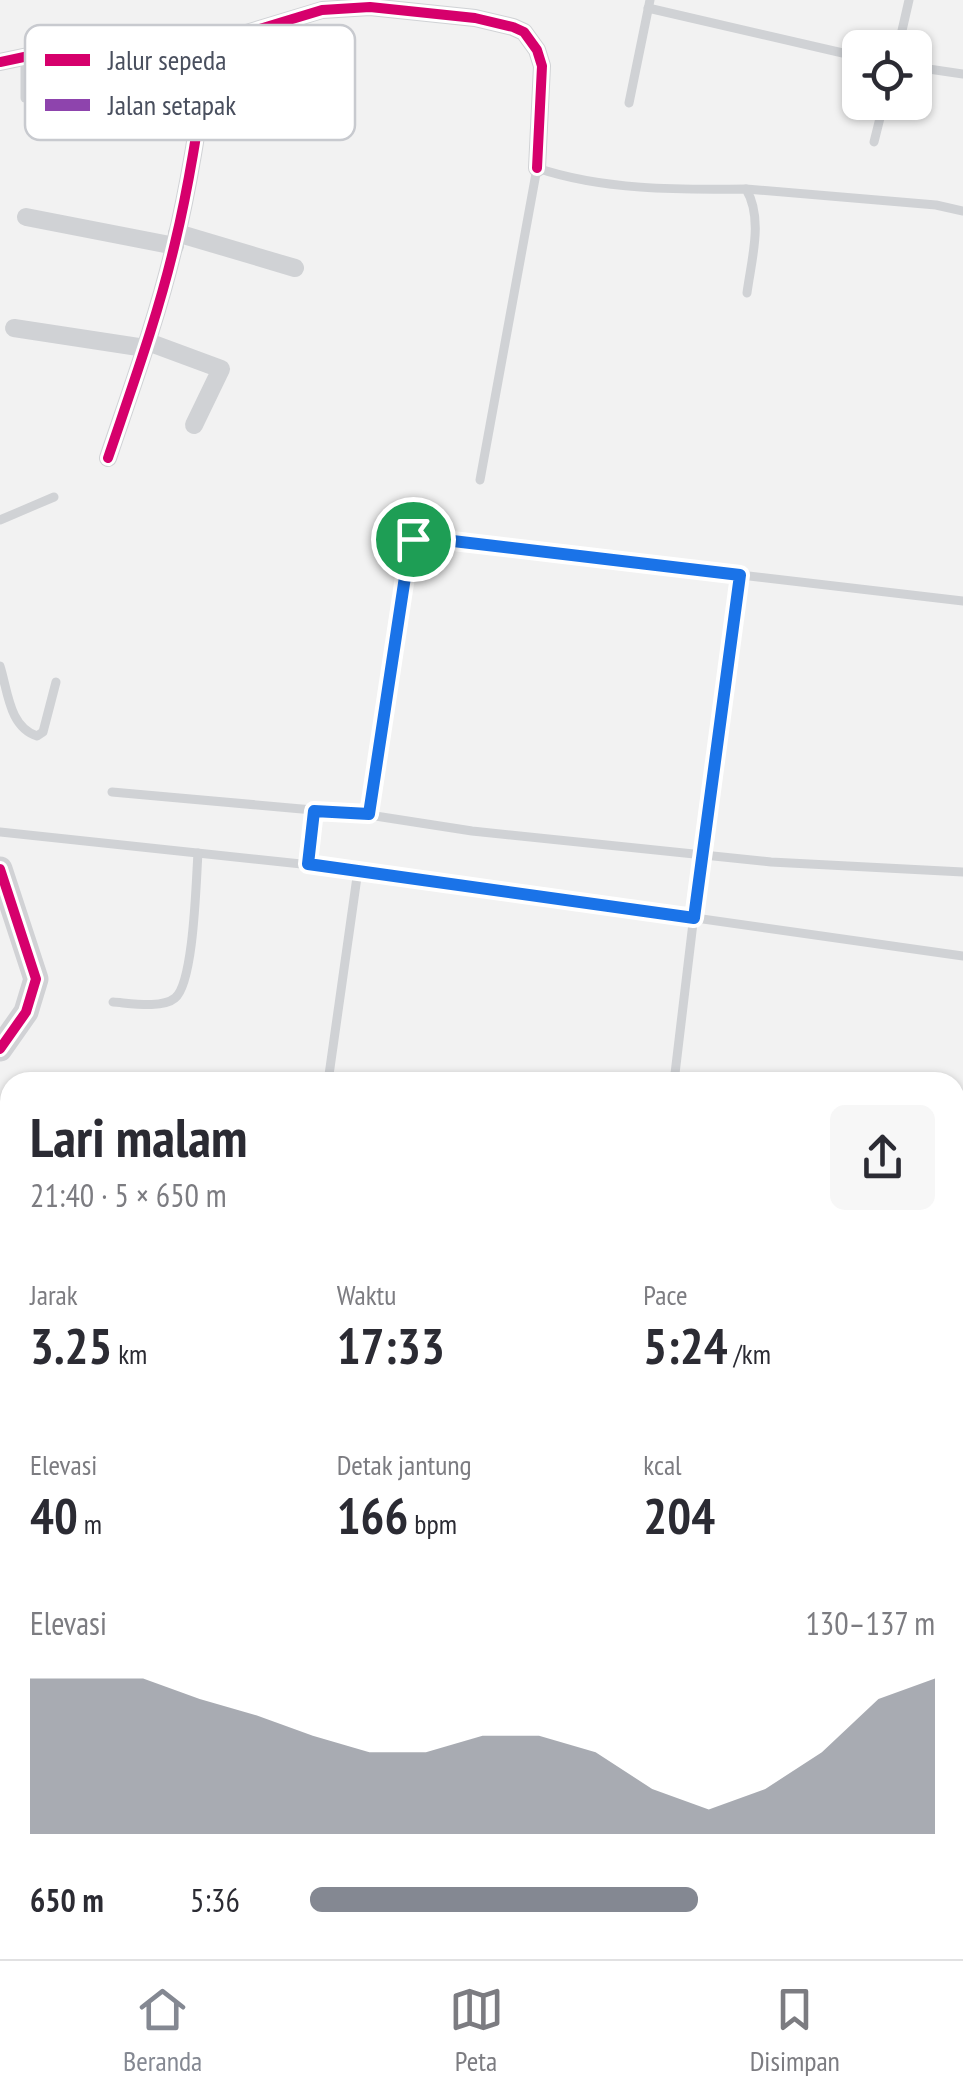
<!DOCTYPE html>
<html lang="id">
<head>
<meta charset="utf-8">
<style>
	:root { --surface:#fff; --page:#f7f7f7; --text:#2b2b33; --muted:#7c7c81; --line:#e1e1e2; --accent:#848892 }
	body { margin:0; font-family:"PT Sans Narrow",sans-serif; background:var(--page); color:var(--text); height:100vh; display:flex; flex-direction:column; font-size:38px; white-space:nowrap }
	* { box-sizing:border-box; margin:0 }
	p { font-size:32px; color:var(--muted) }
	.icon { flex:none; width:55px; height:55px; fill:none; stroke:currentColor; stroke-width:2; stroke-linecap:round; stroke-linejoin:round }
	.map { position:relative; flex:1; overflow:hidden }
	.side { position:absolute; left:0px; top:1072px; width:965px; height:888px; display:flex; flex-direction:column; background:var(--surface); border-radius:30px 30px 0 0; box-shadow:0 2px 8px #0004 }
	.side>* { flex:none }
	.tools { position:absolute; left:842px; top:30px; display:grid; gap:20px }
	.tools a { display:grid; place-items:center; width:90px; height:90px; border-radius:15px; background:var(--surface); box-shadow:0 2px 8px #0004; font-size:50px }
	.pin { position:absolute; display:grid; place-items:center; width:85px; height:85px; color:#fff; margin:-42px; border:5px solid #fff; border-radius:50%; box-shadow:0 2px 10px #0007 }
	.round { display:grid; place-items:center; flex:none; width:105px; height:105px; border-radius:15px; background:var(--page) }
	.overview { display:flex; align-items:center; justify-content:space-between; height:170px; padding:0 30px }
	h1 { font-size:55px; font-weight:700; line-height:75px }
	.metrics { display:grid; grid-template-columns:repeat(3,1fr); gap:15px; height:170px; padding:10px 30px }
	.metrics div { display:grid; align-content:center }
	.metrics b { font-size:50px; font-weight:700 }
	.metrics small { font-size:28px; font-weight:400 }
	.metrics p { font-size:28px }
	.chart { height:280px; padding:20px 30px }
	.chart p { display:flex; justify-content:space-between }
	.chart svg { width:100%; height:180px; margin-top:10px; fill:var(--accent); opacity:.7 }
	ul { padding:0 30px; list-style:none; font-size:32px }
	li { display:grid; grid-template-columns:160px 120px 1fr; align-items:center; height:75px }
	li i { height:25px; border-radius:12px; background:var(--accent) }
	.dock { display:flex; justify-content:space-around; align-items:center; height:140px; border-top:2px solid var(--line); background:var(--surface); font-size:28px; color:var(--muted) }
	.dock a { display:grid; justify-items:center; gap:5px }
	.dock .active { color:var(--accent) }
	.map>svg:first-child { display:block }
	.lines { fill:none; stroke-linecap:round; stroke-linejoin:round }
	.lane { stroke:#d0d2d5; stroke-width:9 }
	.street { stroke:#d0d2d5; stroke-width:18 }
	.secondary { stroke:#d1d2d5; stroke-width:25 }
	.quiet { stroke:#8e44ad; stroke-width:8; stroke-dasharray:15 8; stroke-linecap:butt }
	.cycleway-casing { stroke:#fff; stroke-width:16 }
	.cycleway { stroke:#d6006c; stroke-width:10 }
	.route-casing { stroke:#fff; stroke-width:20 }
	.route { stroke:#1a73e8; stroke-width:12 }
	.key { fill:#fff; stroke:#c8cacf; stroke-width:2.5 }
	.key-label { font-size:28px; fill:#494f5e }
</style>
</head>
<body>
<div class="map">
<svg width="963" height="1959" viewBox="0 0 963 1959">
	<rect width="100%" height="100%" fill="#f2f2f2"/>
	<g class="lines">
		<g class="lane">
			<path d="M648 8 860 57"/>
			<path d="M898 48 909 0"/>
			<path d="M25 56V98"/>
			<path d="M915 67 963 74"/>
			<path d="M629 103 650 0"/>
			<path d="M874 142 884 102"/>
			<path d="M746 189 936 205 963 211"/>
			<path d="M480 480 537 168C602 190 678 190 746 189 764 219 751 261 747 293"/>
			<path d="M0 520 54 497"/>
			<path d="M0 666C8 691 9 727 37 736L43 732 56 682"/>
			<path d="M112 792 369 815 472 831 771 862 963 872"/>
			<path d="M369 815 410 544 416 537 963 601"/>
			<path d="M0 832 358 870 963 956"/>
			<path d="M308 864 314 811"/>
			<path d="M113 1002C129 1003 162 1009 175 998 194 983 196 880 198 853"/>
			<path d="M328 1082 358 870"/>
			<path d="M674 1082 701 856 740 575"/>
			<path d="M0 1172 10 1170"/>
			<path d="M955 1231H963"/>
			<path d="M0 1531H10"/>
			<path d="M59 1959 61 1950"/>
			<path d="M275 1959V1950"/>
			<path d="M360 1959 361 1950"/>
			<path d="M465 1959 466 1950"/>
		</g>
		<g class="street">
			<path d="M0 62 85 44H210L322 10 370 7 475 18 513 27 524 32 537 50 542 66 537 168"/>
			<path d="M26 217 175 246"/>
			<path d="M177 233 295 268"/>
			<path d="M14 328 145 348"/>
			<path d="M148 342 221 369 194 425"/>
			<path d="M108 458C132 387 158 316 175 243 191 177 200 111 210 44"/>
			<path d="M0 1397 10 1399"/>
			<path d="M955 1619 963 1618"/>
			<path d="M852 1950 856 1959"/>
			<path d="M923 1953 924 1959"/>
			<path d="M678 1959 679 1950"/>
		</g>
		<g class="secondary">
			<path d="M0 869 36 979 26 1012 0 1049"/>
			<path d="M0 1264 10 1371"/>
			<path d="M0 1675 10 1594"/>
		</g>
		<g class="quiet">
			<path d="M955 1619 963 1618"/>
			<path d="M852 1950 856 1959"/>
			<path d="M923 1953 924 1959"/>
			<path d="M678 1959 679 1950"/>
		</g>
		<g class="cycleway-casing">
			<g id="cycleway">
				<path d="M0 62 85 44H210L322 10 370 7 475 18 513 27 524 32 537 50 542 66 537 168"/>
				<path d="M108 458C132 387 158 316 175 243 191 177 200 111 210 44"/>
				<path d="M0 869 36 979 26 1012 0 1049"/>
			</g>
		</g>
		<use href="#cycleway" class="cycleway"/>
	</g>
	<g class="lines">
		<g class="route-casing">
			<path id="route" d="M419 537 740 575 694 918 308 864 314 811 369 814 410 544Z"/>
		</g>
		<use href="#route" class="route"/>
	</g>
	<rect x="25" y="25" width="330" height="115" rx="15" class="key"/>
	<rect x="45" y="54" width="45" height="12" fill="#d6006c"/>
	<rect x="45" y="99" width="45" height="12" fill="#8e44ad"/>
	<g class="key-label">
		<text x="108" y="70">Jalur sepeda</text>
		<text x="108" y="115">Jalan setapak</text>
	</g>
</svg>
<div class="tools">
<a><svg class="icon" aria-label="locate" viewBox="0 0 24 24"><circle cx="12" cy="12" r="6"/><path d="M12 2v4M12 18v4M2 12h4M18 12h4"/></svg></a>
</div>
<div class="pin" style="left:413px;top:539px;background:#1e9e55"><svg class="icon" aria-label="arrive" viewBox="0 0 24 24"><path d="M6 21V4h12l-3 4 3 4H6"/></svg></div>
<section class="side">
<div class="overview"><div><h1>Lari malam</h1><p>21:40 · 5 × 650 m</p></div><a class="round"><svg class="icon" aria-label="share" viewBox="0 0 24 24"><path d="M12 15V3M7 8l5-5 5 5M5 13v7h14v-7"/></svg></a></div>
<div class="metrics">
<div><p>Jarak</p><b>3.25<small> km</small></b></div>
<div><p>Waktu</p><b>17:33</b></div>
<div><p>Pace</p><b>5:24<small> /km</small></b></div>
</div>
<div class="metrics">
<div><p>Elevasi</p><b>40<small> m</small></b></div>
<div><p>Detak jantung</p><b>166<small> bpm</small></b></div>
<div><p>kcal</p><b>204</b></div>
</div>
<div class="chart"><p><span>Elevasi</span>130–137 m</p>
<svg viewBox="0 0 160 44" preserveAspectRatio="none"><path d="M0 44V6L10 6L20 6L30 11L40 15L50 20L60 24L70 24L80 20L90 20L100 24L110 33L120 38L130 33L140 24L150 11L160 6V44z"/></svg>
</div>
<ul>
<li><b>650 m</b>5:36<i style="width:62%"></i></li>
</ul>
</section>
</div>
<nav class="dock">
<a class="active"><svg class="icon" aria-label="home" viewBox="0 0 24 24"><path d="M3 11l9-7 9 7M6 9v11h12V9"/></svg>Beranda</a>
<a><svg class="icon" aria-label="map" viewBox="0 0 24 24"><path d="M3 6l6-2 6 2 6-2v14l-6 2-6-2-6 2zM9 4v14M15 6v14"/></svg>Peta</a>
<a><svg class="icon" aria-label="saved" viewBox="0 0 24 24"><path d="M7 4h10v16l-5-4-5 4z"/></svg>Disimpan</a>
</nav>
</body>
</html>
